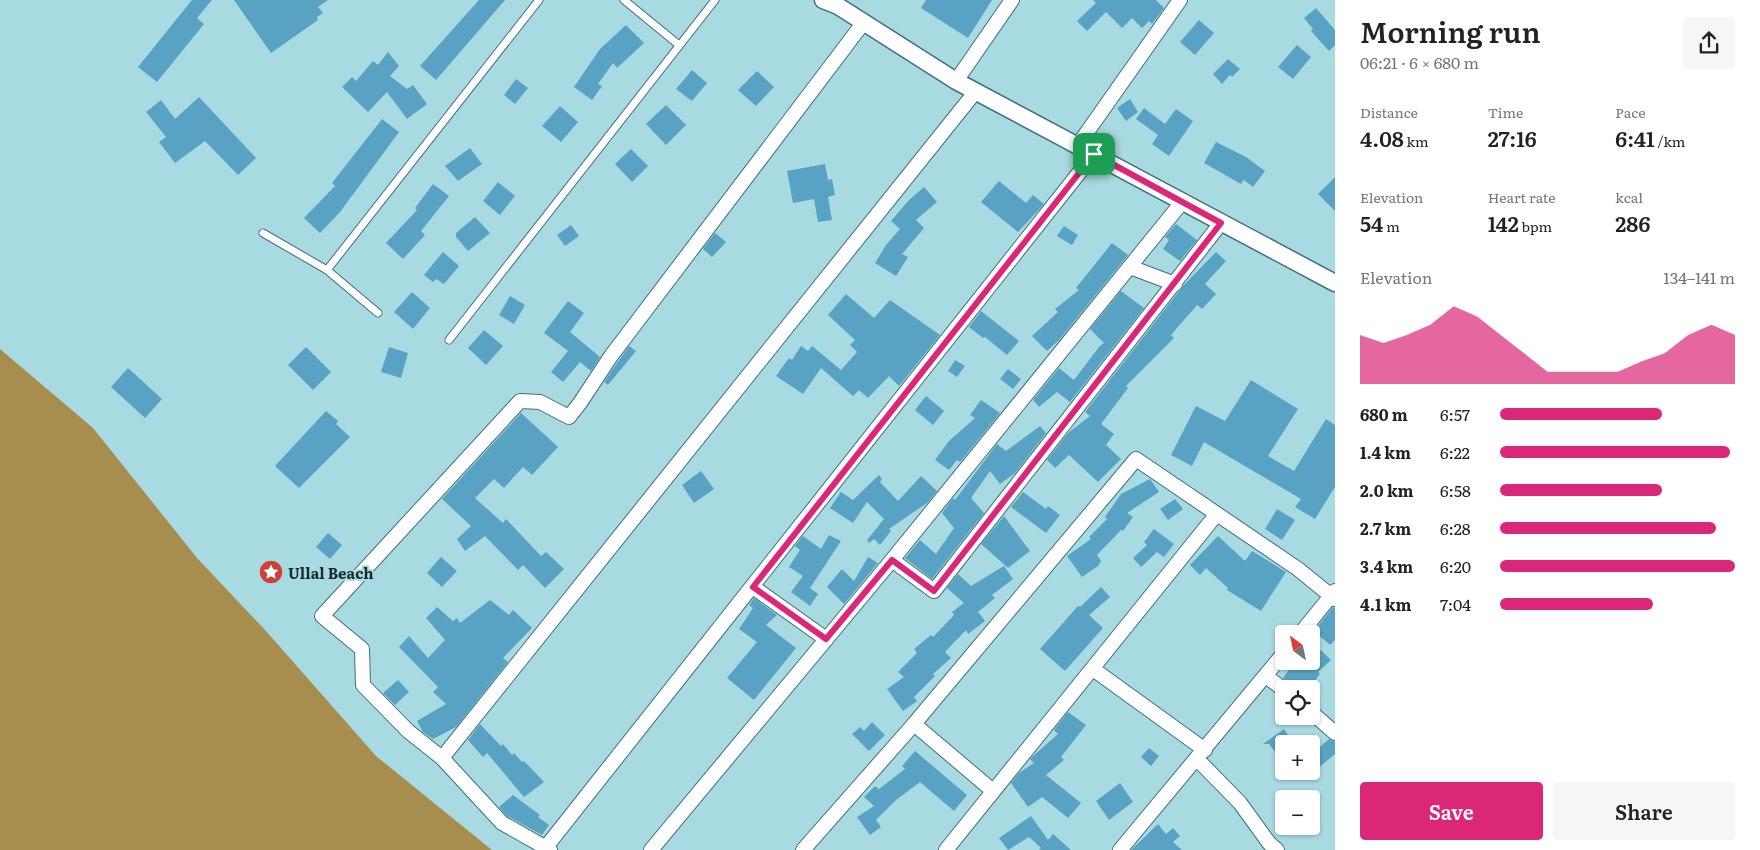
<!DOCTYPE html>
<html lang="en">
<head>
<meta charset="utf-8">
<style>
	:root { --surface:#fff; --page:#f6f6f6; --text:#222; --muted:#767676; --accent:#db2777 }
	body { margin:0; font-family:Literata,serif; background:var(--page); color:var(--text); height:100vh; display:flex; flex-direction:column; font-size:19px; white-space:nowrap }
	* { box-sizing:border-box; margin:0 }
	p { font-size:16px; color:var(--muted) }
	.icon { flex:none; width:28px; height:28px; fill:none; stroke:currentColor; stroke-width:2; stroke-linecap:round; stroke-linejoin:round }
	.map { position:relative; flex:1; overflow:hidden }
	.sheet { display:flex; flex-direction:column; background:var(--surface); width:425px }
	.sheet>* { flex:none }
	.needle { width:32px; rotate:327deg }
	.controls { position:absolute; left:1275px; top:625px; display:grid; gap:10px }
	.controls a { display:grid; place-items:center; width:45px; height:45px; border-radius:5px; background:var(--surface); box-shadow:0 1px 4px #0004; font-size:25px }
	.pin { position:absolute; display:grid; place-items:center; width:42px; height:42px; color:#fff; margin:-21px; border-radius:10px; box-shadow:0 2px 8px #0006 }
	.round { display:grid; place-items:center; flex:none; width:52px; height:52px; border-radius:5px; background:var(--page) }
	.overview { display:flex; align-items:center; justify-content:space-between; height:85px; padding:0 25px }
	h1 { font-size:28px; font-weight:600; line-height:38px }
	.stats { display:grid; grid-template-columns:repeat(3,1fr); gap:8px; height:85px; padding:5px 25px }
	.stats div { display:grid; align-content:center }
	.stats b { font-size:21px; font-weight:600 }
	.stats small { font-size:14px; font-weight:400 }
	.stats p { font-size:14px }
	.chart { height:140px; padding:10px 25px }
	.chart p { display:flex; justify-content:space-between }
	.chart svg { width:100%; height:90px; margin-top:5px; fill:var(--accent); opacity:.7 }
	.button { display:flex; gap:10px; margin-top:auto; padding:10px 25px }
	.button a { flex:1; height:58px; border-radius:5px; background:var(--accent); color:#fff; font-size:20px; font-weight:600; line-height:58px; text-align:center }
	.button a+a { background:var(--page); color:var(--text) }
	ul { padding:0 25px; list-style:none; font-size:16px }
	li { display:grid; grid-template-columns:80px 60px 1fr; align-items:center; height:38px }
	li i { height:12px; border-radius:6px; background:var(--accent) }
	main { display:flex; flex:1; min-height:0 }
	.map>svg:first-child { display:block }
	.water { fill:#a78e4e }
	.building { fill:#58a3c3 }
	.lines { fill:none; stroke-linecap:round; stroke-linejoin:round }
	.service-casing { stroke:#407077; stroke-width:9 }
	.minor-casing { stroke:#407077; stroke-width:16 }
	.tertiary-casing { stroke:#407077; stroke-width:19 }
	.service { stroke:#fff; stroke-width:7 }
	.minor { stroke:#fff; stroke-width:14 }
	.tertiary { stroke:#fff; stroke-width:16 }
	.route-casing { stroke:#fff; stroke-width:10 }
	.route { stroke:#db2777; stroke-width:6 }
	.labels { text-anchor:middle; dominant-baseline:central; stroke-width:4; stroke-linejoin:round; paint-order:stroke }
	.poi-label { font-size:15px; font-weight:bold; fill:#182c30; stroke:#a8dae2; text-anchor:start }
</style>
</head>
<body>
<main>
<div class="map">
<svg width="1335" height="850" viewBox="0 0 1335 850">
	<rect width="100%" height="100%" fill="#a8dae2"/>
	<path class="water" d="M0 349 93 428 197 558 266 631 376 756 492 850H0Z"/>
	<g class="building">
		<path d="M192 0H212L197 18 204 24 157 82 138 67Z"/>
		<path d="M234 0H328L318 7 323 13 317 17 318 20 271 53Z"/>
		<path d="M479 0H505L436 80 420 66Z"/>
		<path d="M926 0H992L968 38 921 8Z"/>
		<path d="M1093 0H1156L1164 8 1152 24 1149 21 1142 28 1132 18 1122 28 1106 12 1087 31 1077 21 1096 3Z"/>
		<path d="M1316 8 1335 30V45L1329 51 1311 31 1313 29 1304 18Z"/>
		<path d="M1199 20 1214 33 1195 55 1180 42Z"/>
		<path d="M626 25 644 43 617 68 613 63 598 84 602 86 592 100 574 87 600 49Z"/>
		<path d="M1297 45 1311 57 1293 79 1278 67Z"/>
		<path d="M388 52 399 66 390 76 407 89 413 85 427 104 407 119 387 92 368 112 342 87 352 77 356 81 373 61 378 65Z"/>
		<path d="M1228 59 1240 69 1232 77 1230 75 1222 84 1213 74Z"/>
		<path d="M692 70 707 83 692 101 676 89Z"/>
		<path d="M757 71 774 87 756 106 738 90Z"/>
		<path d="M516 79 528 88 515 104 504 95Z"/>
		<path d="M199 97 256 158 238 175 205 141 175 163 159 142 166 137 146 112 161 100 175 119Z"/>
		<path d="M1130 99 1138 112 1126 121 1117 108Z"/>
		<path d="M666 105 686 125 666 145 646 124Z"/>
		<path d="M560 106 578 122 561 142 542 126Z"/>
		<path d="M1144 108 1165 124 1176 109 1193 121 1169 156 1152 144 1158 135 1136 119Z"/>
		<path d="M382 119 399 132 340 212 320 233 304 218 335 186 332 183Z"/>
		<path d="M1216 142 1246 157 1265 171 1253 187 1244 180 1241 184 1204 163Z"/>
		<path d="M470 148 482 164 458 181 445 166Z"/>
		<path d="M631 149 648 166 632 182 615 164Z"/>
		<path d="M825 164 828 180 832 179 835 195 828 197 832 220 818 222 814 199 793 203 787 171Z"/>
		<path d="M1335 177V211L1318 194Z"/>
		<path d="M999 181 1026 203 1033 195 1044 204 1018 232 981 202Z"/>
		<path d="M498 182 515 196 500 215 483 201Z"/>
		<path d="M433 184 449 196 421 231 425 235 403 259 386 243 417 210 415 208Z"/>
		<path d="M924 187 937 202 916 220 924 228 902 254 908 257 896 276 875 263 886 245 900 229 891 221 909 200Z"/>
		<path d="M475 217 490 233 468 251 456 237V233Z"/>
		<path d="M1176 224 1197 240 1180 261 1163 249 1169 240 1165 237Z"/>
		<path d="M571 225 579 236 565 246 557 235Z"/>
		<path d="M1064 226 1078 235 1072 245 1057 236Z"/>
		<path d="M715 233 726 242 712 257 703 249Z"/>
		<path d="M1112 243 1128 255 1059 340 1047 351 1032 336 1058 312 1055 309 1079 290 1076 288Z"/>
		<path d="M443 252 459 266 444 284 436 279 433 282 424 275Z"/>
		<path d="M1216 252 1226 261 1205 284 1216 294 1202 309 1197 305 1171 335 1174 338 1126 386 1128 388 1101 424 1114 434 1106 445 1121 459 1098 482 1069 455 1055 468 1047 460 1068 433 1090 416 1085 412 1183 286Z"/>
		<path d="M1121 291 1144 308 1070 402 1057 392 1039 407 1033 400 1059 368 1074 380 1099 347 1104 343 1090 329Z"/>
		<path d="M412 292 430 308 413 329 394 312Z"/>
		<path d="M846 294 874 318 890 300 940 335 899 386 889 376 868 398 859 390 853 396 821 368 803 394 776 376 789 358 792 360 801 346 808 351 812 346 841 370 857 352 850 345 855 340 828 315Z"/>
		<path d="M510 296 525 305 514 324 499 315Z"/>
		<path d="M568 301 584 313 570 332 600 357 591 371 580 362 563 382 551 372 568 351 544 333Z"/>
		<path d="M981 311 1019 341 1007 355 985 337 983 338 969 327Z"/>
		<path d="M484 330 503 346 486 365 468 348Z"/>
		<path d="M629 346 636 351 608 385 604 382Z"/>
		<path d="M306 347 331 372 313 390 288 365Z"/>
		<path d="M389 347 408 353 401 378 381 372Z"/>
		<path d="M955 360 965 366 957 377 948 371Z"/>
		<path d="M128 368 162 399 145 418 111 387Z"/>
		<path d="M1008 369 1021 379 1013 389 1000 379Z"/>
		<path d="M1251 380 1298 409 1268 456 1294 471 1326 419 1335 425V487L1315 519 1295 507 1301 499 1204 442 1192 466 1171 455 1196 406 1225 421Z"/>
		<path d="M926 396 944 411 933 425 915 410Z"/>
		<path d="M981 400 1000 413 960 462 957 460 949 470 935 460 949 441 975 418 970 415Z"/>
		<path d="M326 411 338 421 336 424 350 437 299 488 275 466Z"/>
		<path d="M521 413 558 447 532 475 523 467 504 488 494 479 475 498 503 523 506 519 541 556 546 552 564 569 545 588 523 565 518 570 485 536 465 551 457 539 471 526 442 499Z"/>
		<path d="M1040 426 1046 433 1015 473 1000 484 990 471 971 498 984 513 932 579 905 558 920 540 936 554 954 528 942 513 953 498 955 500 997 444 1006 451Z"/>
		<path d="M701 471 714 489 694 503 682 485Z"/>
		<path d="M879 475 882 479 880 482 898 501 921 476 937 491 927 503 889 529 891 531 880 545 874 539 869 543 867 540 884 519 867 502 853 523 830 508 841 492 853 500Z"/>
		<path d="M1150 479 1159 492 1127 513 1133 517 1123 531 1121 530 1097 555 1101 561 1098 566 1082 577 1067 556 1091 539 1089 537 1107 519 1105 517 1121 494Z"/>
		<path d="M1023 492 1046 509 1048 506 1060 515 1046 533 1011 507Z"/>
		<path d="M1175 499 1183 509 1168 520 1160 509Z"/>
		<path d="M1277 509 1295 520 1282 540 1265 529Z"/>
		<path d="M1004 516 1030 551 1008 568 981 544Z"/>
		<path d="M1154 529 1174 544 1164 557 1157 552 1141 567 1133 558 1147 545 1144 542Z"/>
		<path d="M328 533 342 545 330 559 316 547Z"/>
		<path d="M829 535 841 541 810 588 818 594 810 606 791 592 803 576 789 567 800 550 795 546 803 536 821 549Z"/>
		<path d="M1218 536 1245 561 1252 551 1286 572 1261 611 1227 590 1228 588 1206 568 1200 575 1190 565Z"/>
		<path d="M441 557 457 571 442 587 427 573Z"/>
		<path d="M868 557 878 563 844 604 827 587 842 569 854 581Z"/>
		<path d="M1004 566 1013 579 992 595 995 598 978 612 985 621 968 634 966 630 945 652 951 658 933 674 935 676 914 697 917 701 903 711 887 689 904 677 898 672 917 653 914 649 931 635 933 637 954 615 952 612 964 603 947 588 958 574 971 586Z"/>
		<path d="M1101 587 1110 597 1089 615 1103 628 1065 671 1040 649 1078 606 1080 607Z"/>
		<path d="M754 598 777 615 766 625 796 648 754 700 727 678 757 642 739 629 753 608 749 605Z"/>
		<path d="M490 600 509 615 513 610 532 628 503 658 508 662 456 727 433 739 423 732 417 721 446 704 433 692 438 687 399 647 409 636 428 658 445 640 426 618 437 607 453 621 457 618 460 623Z"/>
		<path d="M1333 607 1335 608V640L1330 645 1314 631Z"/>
		<path d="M1321 650 1331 660 1318 672 1320 674 1309 689H1293L1283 678 1295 661H1311Z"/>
		<path d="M398 680 409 692 395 705 383 693Z"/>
		<path d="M1068 712 1086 725 1061 757 1064 760 1046 775 1081 803 1068 818 1042 797 1028 807 1011 783 1019 773 1034 763 1030 759 1032 757 1058 734 1054 730Z"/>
		<path d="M872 722 885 735 869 751 852 734 860 727 864 731Z"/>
		<path d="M480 724 501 746 503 744 512 755 514 753 522 762 524 761 544 782 524 797 487 753 483 757 468 740Z"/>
		<path d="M1284 729 1294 744H1284V764L1269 744H1263Z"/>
		<path d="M1329 739 1335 742V754L1311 774V755Z"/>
		<path d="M1149 748 1159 756 1151 766 1141 757Z"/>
		<path d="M915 751 967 795 954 811 920 782 896 800 876 820 881 827 870 835 857 817 874 806 864 797 875 786 879 789 905 769 902 766Z"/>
		<path d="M1120 783 1133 802 1109 820 1096 801Z"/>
		<path d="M513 795 540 815 538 817 549 825 542 835 507 816 499 807Z"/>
		<path d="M1031 816 1048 840 1053 834 1071 850H1039L1041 848 1029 837 1008 850 999 838Z"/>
		<path d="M1158 824 1166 834 1173 828 1180 836 1173 842 1182 850H1131Z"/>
	</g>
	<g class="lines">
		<g class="service-casing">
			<g id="service">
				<path d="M624 0 679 45"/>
				<path d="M263 233 327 270 378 313"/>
				<path d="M327 270 539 0"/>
				<path d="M449 340 715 0"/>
			</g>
		</g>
		<g class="minor-casing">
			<g id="minor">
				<path d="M956 81 1012 0"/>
				<path d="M1078 145 1180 0"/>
				<path d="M1130 267 1175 284"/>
				<path d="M892 560 934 591 1221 223"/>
				<path d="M753 587 826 639"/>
				<path d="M1300 634 1335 591"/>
				<path d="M1093 669 1205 750"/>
				<path d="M1266 676 1284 690"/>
				<path d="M1311 712 1335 733"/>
				<path d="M914 724 993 791"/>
				<path d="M442 758 976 91"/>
				<path d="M1197 759 1240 803 1269 843 1277 850"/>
				<path d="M546 847 1094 154"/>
				<path d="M550 850 502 823 442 758 408 731 363 685 362 649 322 616 520 401 540 402 569 417 580 403 611 356 864 22"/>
				<path d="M651 850 892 560 1183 201"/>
				<path d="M803 850 914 724 1136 459 1298 569 1335 599"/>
				<path d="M946 850 1216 515"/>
				<path d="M1120 850 1284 653"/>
			</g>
		</g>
		<g class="tertiary-casing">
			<path id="tertiary" d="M823 0 838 6 956 81 1335 283"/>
		</g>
		<use href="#service" class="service"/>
		<use href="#minor" class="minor"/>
		<use href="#tertiary" class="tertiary"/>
	</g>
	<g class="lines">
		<g class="route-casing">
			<path id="route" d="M1094 154 1221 223 934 591 892 560 826 639 753 587Z"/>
		</g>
		<use href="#route" class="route"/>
	</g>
	<defs>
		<g id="sight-disc" transform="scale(1.25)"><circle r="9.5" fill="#cf4136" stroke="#a8dae2"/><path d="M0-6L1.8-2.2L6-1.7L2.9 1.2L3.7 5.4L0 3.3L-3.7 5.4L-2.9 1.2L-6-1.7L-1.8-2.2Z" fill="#fff"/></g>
	</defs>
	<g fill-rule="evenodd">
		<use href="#sight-disc" x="271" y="572"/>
	</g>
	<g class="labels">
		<g class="poi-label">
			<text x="288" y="572">Ullal Beach</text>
		</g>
	</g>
</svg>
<div class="controls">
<a><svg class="needle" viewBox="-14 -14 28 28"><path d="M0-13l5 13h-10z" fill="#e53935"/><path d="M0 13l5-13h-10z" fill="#767676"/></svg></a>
<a><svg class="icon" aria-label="locate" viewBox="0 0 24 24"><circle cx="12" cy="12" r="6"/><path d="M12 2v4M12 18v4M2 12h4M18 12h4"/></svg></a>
<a>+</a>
<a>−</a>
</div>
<div class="pin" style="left:1094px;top:154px;background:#1e9e55"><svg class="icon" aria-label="arrive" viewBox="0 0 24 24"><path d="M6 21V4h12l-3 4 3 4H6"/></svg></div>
</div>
<section class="sheet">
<div class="overview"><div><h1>Morning run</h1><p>06:21 · 6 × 680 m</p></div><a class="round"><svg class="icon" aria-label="share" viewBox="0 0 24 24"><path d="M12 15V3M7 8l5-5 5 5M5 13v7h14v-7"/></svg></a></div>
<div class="stats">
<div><p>Distance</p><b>4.08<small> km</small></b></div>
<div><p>Time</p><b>27:16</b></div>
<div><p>Pace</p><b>6:41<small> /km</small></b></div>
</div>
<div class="stats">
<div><p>Elevation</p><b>54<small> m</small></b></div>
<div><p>Heart rate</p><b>142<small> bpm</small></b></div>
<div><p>kcal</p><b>286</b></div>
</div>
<div class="chart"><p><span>Elevation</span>134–141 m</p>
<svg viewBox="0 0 160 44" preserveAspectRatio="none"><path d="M0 44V20L10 24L20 20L30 15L40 6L50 11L60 20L70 29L80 38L90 38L100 38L110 38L120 33L130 29L140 20L150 15L160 20V44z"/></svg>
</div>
<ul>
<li><b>680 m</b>6:57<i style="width:69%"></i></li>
<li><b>1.4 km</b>6:22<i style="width:98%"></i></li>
<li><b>2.0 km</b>6:58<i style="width:69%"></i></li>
<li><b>2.7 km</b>6:28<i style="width:92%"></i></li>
<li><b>3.4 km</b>6:20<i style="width:100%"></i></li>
<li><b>4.1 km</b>7:04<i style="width:65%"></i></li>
</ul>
<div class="button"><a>Save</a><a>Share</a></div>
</section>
</main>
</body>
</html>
